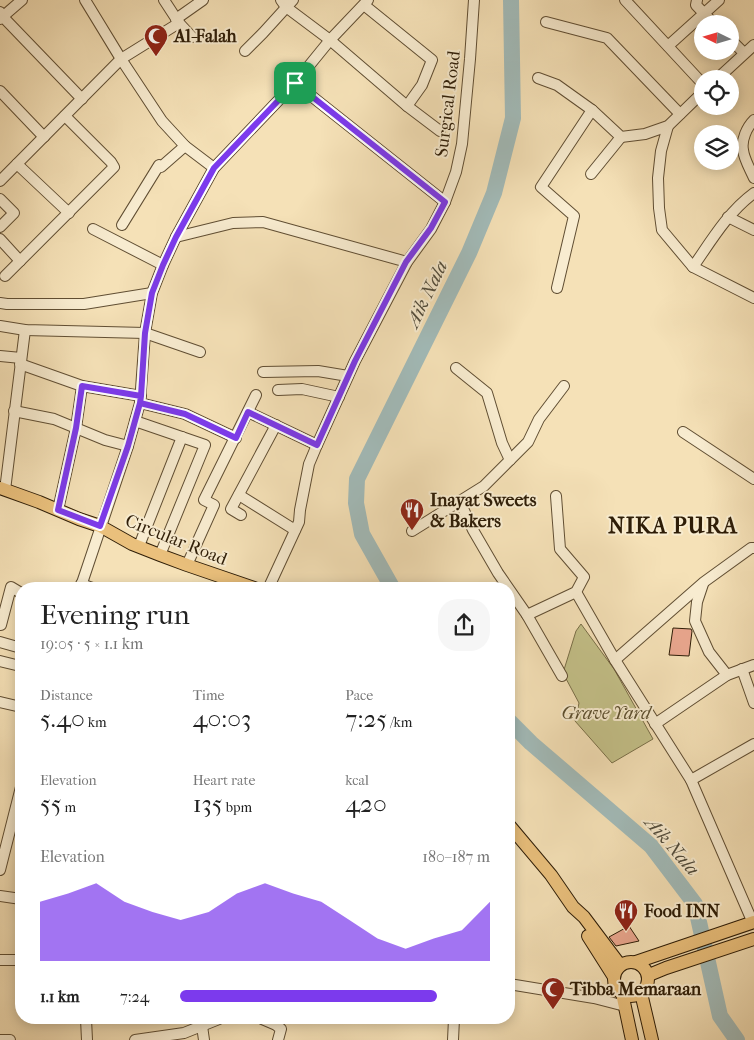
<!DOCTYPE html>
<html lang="en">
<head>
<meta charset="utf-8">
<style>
	:root { --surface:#fff; --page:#f6f6f6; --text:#222; --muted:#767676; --accent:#7c3aed }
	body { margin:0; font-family:"IM FELL French Canon",serif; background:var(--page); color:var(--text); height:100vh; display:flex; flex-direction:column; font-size:19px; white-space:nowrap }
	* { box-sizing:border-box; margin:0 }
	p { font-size:16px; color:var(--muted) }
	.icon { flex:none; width:28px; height:28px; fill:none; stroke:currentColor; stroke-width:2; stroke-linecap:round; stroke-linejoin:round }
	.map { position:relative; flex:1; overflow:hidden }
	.details { position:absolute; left:15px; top:582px; width:500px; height:442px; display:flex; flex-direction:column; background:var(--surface); border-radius:20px; box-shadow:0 2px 12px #0003 }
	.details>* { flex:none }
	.needle { width:32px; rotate:275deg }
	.fabs { position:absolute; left:694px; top:15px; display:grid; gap:10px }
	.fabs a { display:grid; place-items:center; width:45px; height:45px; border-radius:50%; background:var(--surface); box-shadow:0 2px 12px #0003; font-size:25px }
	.pin { position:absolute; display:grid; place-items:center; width:42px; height:42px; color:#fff; margin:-21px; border-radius:10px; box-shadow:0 2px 8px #0006 }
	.round { display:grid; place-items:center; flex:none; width:52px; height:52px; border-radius:20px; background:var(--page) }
	.head { display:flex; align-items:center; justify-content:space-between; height:85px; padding:0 25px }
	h1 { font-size:28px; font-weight:600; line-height:38px }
	.stats { display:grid; grid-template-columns:repeat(3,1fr); gap:8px; height:85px; padding:5px 25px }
	.stats div { display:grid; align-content:center }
	.stats b { font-size:25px; font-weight:600 }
	.stats small { font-size:14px; font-weight:400 }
	.stats p { font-size:14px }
	.chart { height:140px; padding:10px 25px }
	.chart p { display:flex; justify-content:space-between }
	.chart svg { width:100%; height:90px; margin-top:5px; fill:var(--accent); opacity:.7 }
	ul { padding:0 25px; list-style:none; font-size:16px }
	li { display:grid; grid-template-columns:80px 60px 1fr; align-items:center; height:38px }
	li i { height:12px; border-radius:6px; background:var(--accent) }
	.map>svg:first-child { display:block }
	.green { fill:#c4c189; stroke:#796f48 }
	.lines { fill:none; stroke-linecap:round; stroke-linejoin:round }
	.river { stroke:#a2bbb9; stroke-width:16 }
	.building { fill:#eaa78f; stroke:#2e1d07 }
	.minor-casing { stroke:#604e33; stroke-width:12 }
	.major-casing { stroke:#2e1d07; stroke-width:14 }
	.minor { stroke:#f8ecd0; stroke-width:10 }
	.major { stroke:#eac07c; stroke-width:12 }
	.route-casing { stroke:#fff; stroke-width:10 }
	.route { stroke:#7c3aed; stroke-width:6 }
	.labels { text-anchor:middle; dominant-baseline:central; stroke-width:4; stroke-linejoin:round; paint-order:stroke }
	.poi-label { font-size:18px; font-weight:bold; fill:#2e1d07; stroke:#f8ecd0; text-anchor:start }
	.street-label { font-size:18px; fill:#2e1d07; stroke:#f8ecd0 }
	.park-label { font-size:18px; font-style:italic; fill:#5b4e2e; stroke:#f8ecd0 }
	.water-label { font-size:19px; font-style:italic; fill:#514c3c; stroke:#f8ecd0 }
	.district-label { font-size:22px; font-weight:bold; letter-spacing:1px; fill:#2e1d07; stroke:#f8ecd0 }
</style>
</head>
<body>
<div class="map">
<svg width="754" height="1040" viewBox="0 0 754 1040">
	<rect width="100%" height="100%" fill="#f5e1b7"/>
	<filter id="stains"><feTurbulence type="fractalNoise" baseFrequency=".004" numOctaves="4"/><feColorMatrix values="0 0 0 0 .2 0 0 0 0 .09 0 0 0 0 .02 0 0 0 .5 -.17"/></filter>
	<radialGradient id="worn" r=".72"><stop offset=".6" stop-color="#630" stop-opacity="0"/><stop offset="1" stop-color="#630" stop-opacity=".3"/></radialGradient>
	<path class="green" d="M581 624 614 669 653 739 612 763 575 721 579 703 563 673 576 631Z"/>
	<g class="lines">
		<g class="river">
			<path d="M393 589 362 534 356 503 357 479 469 253 494 193 513 118 511 0"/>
			<path d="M509 721 531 743 651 846 695 904 720 1016 737 1040"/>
		</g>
	</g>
	<g class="building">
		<path d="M673 628 691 629 692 631 689 656 669 655Z"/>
		<path d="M629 926 639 941 616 946 609 937Z"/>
	</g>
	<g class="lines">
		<g class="minor-casing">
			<g id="minor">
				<path d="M85 0 121 59 162 121 185 146 214 168"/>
				<path d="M164 0 179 23 192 37"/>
				<path d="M281 0 286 7 330 40 407 106 440 131"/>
				<path d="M625 0 702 83"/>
				<path d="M697 0 696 5 714 24"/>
				<path d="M364 5 432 60 422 85 407 106"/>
				<path d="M0 12 3 17 82 99"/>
				<path d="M0 19 22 0"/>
				<path d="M176 19 203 0"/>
				<path d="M546 22 607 38 680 114"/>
				<path d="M730 39 744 53"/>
				<path d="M668 46 719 0"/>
				<path d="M245 51 263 33 293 0"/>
				<path d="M538 78 557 85 592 110 621 137 645 134 668 126 702 93"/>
				<path d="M717 79 754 45"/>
				<path d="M295 83 445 202"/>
				<path d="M0 91 44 137"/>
				<path d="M754 120C747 127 741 140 743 150 744 159 750 169 754 178"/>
				<path d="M668 126 661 151 658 178 659 208 662 230 693 267 754 298"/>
				<path d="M17 164 69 213"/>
				<path d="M591 174 621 137"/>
				<path d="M0 181 121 59 179 23"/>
				<path d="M0 199 14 213 0 227"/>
				<path d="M728 217 754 230"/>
				<path d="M122 225 159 165 161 167 185 146"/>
				<path d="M93 229 163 265"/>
				<path d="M176 237 233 223 263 222 407 262"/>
				<path d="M0 239 20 261"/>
				<path d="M693 267C711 241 728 212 754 193"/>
				<path d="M5 276 114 167 111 162 65 116"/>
				<path d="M557 288 574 216 541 187 592 110"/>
				<path d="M0 303 7 304H84L152 293"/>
				<path d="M0 326 25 330 145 333 200 352"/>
				<path d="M0 356 21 358"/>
				<path d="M20 364 82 386 141 396"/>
				<path d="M456 368 487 393 502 443 510 460"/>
				<path d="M263 372 318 371 348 376"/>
				<path d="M278 390 302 389 339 397"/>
				<path d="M140 403 185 414 236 438"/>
				<path d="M14 411 54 419 105 440 128 446"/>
				<path d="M248 412 317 445"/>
				<path d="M135 421 205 445 160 555"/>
				<path d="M683 432 754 479"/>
				<path d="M5 490 25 330"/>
				<path d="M239 495 295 530"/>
				<path d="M460 502 473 530 498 573 527 615 562 676"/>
				<path d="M58 510 76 428 82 386"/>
				<path d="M241 515 231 509 276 425"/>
				<path d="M412 531 484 486 528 442 539 419 564 386"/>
				<path d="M139 546 182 437"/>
				<path d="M187 565 214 505 204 500 256 395"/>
				<path d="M81 584 95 589"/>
				<path d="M703 584 697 602 695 621 709 652 727 675"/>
				<path d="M80 589 128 446 140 403 145 333 152 293 163 265 176 237 214 168 295 83 330 40 368 0"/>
				<path d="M268 589 299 522 300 510 309 464 317 445 355 361 407 262 431 229 445 202 456 172 462 144 470 59 474 0"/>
				<path d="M576 592 615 660 691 780 753 923"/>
				<path d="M527 615 576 592 584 577 560 549 556 496"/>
				<path d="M0 624 1 625 11 587 21 593"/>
				<path d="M0 642 21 648"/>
				<path d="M615 660 704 582 751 548H754"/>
				<path d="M0 661 16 665"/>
				<path d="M742 669 754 703"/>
				<path d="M0 702 21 707"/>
				<path d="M655 724 727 675 754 665"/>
				<path d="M691 780 754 744"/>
				<path d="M0 870 21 787"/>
				<path d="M0 896 21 899"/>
				<path d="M0 960H21"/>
				<path d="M509 984 594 998 625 1006"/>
				<path d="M86 1019 87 1040"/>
				<path d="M262 1019 276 1025 281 1029 278 1040"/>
				<path d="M202 1026 204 1040"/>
				<path d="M0 1040H10"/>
				<path d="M135 1040 184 1033 219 1019"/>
				<path d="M453 1040 454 1019"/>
			</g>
		</g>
		<g class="major-casing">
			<g id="major">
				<path d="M0 488 39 502 79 519 100 526 132 544 160 555 187 565 257 589"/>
				<path d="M509 825 551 875 573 907 584 917 620 965"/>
				<path d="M588 936 614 977"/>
				<circle cx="631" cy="979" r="17"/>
				<path d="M636 962 754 922"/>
				<path d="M649 975 666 968 754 939"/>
				<path d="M622 993 632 1040"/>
				<path d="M641 993 652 1040"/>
			</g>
		</g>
		<use href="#minor" class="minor"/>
		<use href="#major" class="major"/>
	</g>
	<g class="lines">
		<g class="route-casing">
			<path id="route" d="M295 83 214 168 176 237 163 265 152 293 145 333 141 396 140 403 128 446 100 526 58 510 76 428 82 386 141 396 140 403 185 414 236 438 248 412 317 445 355 361 406 262 431 228 445 202 295 83"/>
		</g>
		<use href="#route" class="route"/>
	</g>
	<defs>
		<g id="mosque-pin" transform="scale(1.25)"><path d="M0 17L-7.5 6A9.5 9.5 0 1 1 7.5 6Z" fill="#8f2418" stroke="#f8ecd0"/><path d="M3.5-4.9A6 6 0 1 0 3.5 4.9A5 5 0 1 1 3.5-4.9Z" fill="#fff"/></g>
		<g id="restaurant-pin" transform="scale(1.25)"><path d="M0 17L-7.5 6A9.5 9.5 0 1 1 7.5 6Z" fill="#8f2418" stroke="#f8ecd0"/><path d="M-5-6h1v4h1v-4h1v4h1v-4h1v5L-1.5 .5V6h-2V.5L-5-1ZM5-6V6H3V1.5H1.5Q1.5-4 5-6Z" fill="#fff"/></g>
	</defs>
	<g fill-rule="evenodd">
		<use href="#mosque-pin" x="156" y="36"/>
		<use href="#restaurant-pin" x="412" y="510"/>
		<use href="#restaurant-pin" x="626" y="911"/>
		<use href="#mosque-pin" x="553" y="989"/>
	</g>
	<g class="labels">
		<g class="poi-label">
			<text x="174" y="36">Al-Falah</text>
			<text x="430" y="500">Inayat Sweets<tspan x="430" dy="21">&amp; Bakers</tspan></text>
			<text x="644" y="911">Food INN</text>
			<text x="570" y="989">Tibba Memaraan</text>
		</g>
		<g class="street-label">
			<text transform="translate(448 104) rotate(-83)">Surgical Road</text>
			<text transform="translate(176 540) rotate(22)">Circular Road</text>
		</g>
		<g class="park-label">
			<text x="606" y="713">Grave Yard</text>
		</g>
		<g class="water-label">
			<text transform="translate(427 294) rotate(-64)">Aik Nala</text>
			<text transform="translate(672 846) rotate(49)">Aik Nala</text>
		</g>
		<g class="district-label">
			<text x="673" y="526">NIKA PURA</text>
		</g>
	</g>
	<rect width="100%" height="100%" filter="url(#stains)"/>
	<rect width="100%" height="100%" fill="url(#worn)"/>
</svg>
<div class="fabs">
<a><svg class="needle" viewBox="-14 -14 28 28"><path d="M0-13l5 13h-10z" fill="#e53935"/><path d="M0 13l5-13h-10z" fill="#767676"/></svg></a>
<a><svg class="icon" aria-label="locate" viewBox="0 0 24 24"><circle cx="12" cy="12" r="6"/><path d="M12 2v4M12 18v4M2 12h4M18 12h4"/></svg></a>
<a><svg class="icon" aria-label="layers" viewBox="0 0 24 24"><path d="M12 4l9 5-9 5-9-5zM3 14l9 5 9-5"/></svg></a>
</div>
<div class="pin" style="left:295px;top:83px;background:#1e9e55"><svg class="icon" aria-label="arrive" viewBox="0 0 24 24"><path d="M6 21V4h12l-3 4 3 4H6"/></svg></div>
<section class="details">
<div class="head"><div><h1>Evening run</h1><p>19:05 · 5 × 1.1 km</p></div><a class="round"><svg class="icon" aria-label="share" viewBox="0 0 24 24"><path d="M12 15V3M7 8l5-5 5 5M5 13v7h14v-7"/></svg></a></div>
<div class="stats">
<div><p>Distance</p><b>5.40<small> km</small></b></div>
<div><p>Time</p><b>40:03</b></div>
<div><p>Pace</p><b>7:25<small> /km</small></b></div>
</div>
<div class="stats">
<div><p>Elevation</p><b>55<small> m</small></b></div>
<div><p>Heart rate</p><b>135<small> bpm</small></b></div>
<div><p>kcal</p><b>420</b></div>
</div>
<div class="chart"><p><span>Elevation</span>180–187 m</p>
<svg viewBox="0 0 160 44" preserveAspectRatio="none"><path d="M0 44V15L10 11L20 6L30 15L40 20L50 24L60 20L70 11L80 6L90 11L100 15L110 24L120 33L130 38L140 33L150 29L160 15V44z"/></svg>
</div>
<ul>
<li><b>1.1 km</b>7:24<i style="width:83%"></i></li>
</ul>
</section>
</div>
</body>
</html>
